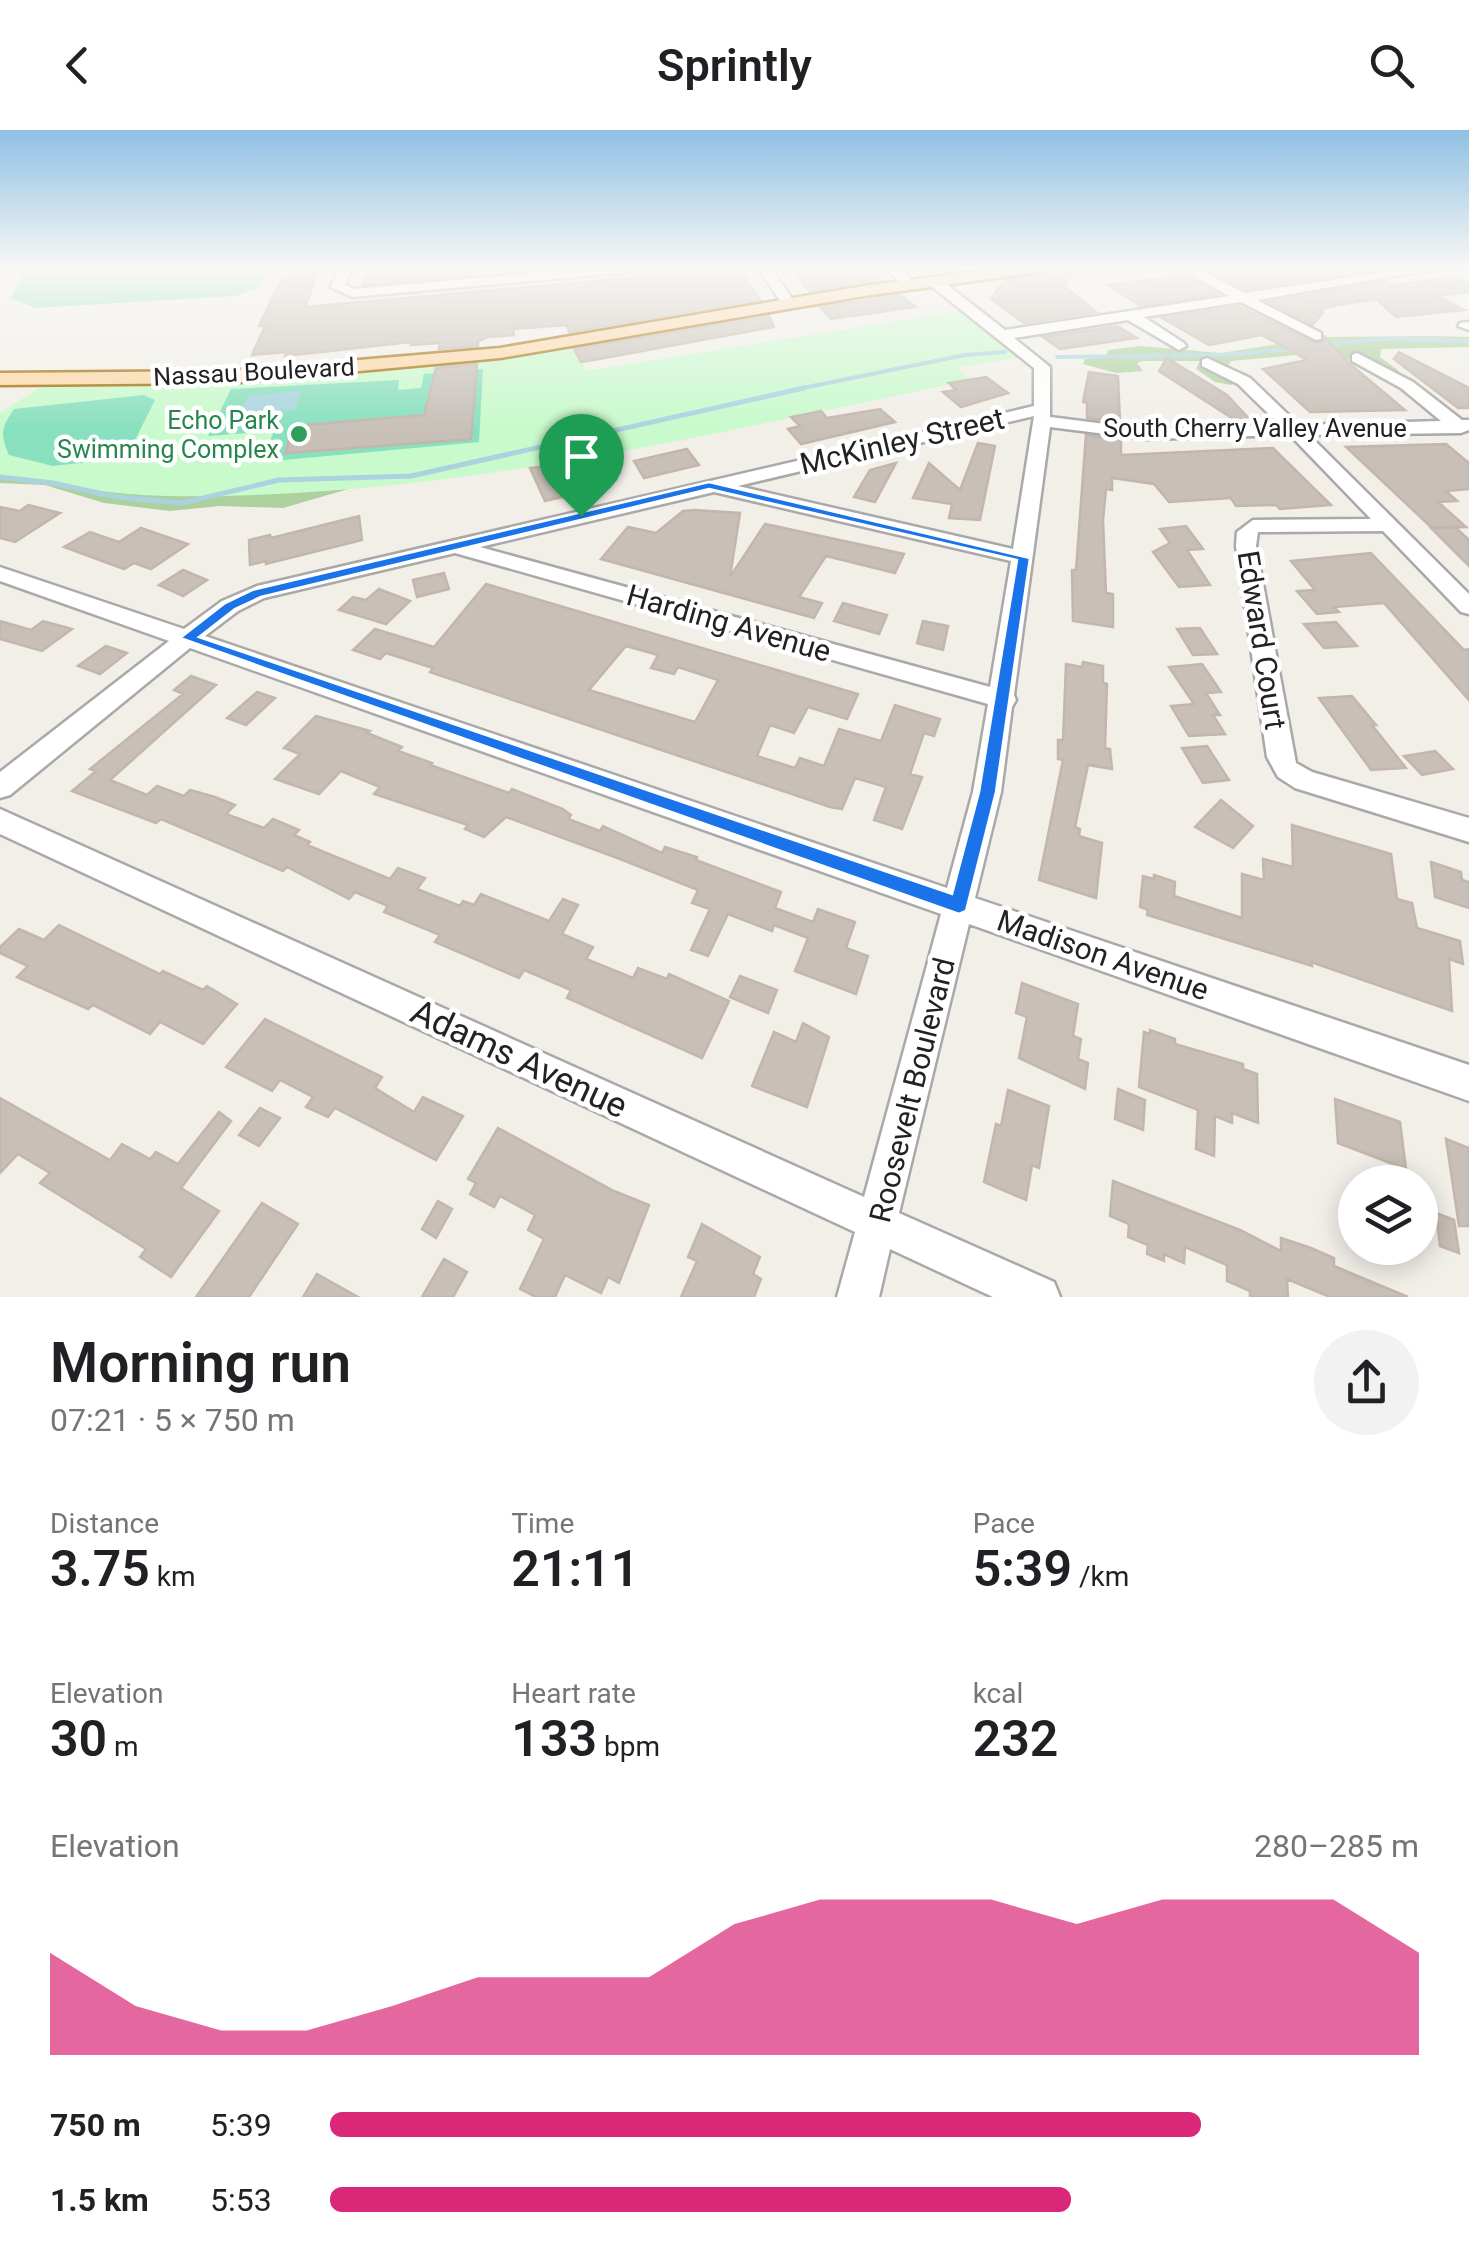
<!DOCTYPE html>
<html lang="en">
<head>
<meta charset="utf-8">
<style>
	:root { --surface:#fff; --page:#f2f2f2; --text:#202124; --muted:#757577; --accent:#db2777 }
	body { margin:0; font-family:Roboto,sans-serif; background:var(--page); color:var(--text); height:100vh; display:flex; flex-direction:column; font-size:38px; white-space:nowrap }
	* { box-sizing:border-box; margin:0 }
	p { font-size:32px; color:var(--muted) }
	.icon { flex:none; width:55px; height:55px; fill:none; stroke:currentColor; stroke-width:2; stroke-linecap:round; stroke-linejoin:round }
	.map { position:relative; height:1167px; overflow:hidden }
	.side { display:flex; flex-direction:column; background:var(--surface); flex:1 }
	.side>* { flex:none }
	.tools { position:absolute; left:1338px; top:1035px; display:grid; gap:20px }
	.tools a { display:grid; place-items:center; width:100px; height:100px; border-radius:50%; background:var(--surface); box-shadow:0 5px 25px #0003; font-size:50px }
	.pin { position:absolute; display:grid; place-items:center; width:85px; height:85px; color:#fff; margin:-102px -42px; border-radius:50% 50% 50% 0; rotate:-45deg; box-shadow:0 0 10px #0007 }
	.pin .icon { rotate:45deg }
	.round { display:grid; place-items:center; flex:none; width:105px; height:105px; border-radius:52px; background:var(--page) }
	.summary { display:flex; align-items:center; justify-content:space-between; height:170px; padding:0 50px }
	h1 { font-size:55px; font-weight:600; line-height:75px }
	.figures { display:grid; grid-template-columns:repeat(3,1fr); gap:15px; height:170px; padding:10px 50px }
	.figures div { display:grid; align-content:center }
	.figures b { font-size:50px; font-weight:600 }
	.figures small { font-size:28px; font-weight:400 }
	.figures p { font-size:28px }
	.chart { height:280px; padding:20px 50px }
	.chart p { display:flex; justify-content:space-between }
	.chart svg { width:100%; height:180px; margin-top:10px; fill:var(--accent); opacity:.7 }
	ul { padding:0 50px; list-style:none; font-size:32px }
	li { display:grid; grid-template-columns:160px 120px 1fr; align-items:center; height:75px }
	li i { height:25px; border-radius:12px; background:var(--accent) }
	header { display:flex; justify-content:space-between; align-items:center; height:130px; padding:0 50px; background:var(--surface); font-size:45px; font-weight:600 }
	.map>svg:first-child { display:block }
	.forest { fill:#add19e }
	.park { fill:#c8facc }
	.pitch { fill:#88e0be }
	.water { fill:#aad3df }
	.lines { fill:none; stroke-linecap:round; stroke-linejoin:round }
	.stream-far1 { stroke:#aad3df; stroke-width:4 }
	.stream { stroke:#aad3df; stroke-width:5 }
	.building { fill:#c7bfb8; stroke:#c4b6ab; stroke-width:2.5; fill-rule:evenodd }
	.minor-casing { stroke:#a9a9a9; stroke-width:5 }
	.major-casing { stroke:#a06b00; stroke-width:5 }
	.minor { fill:#fff; fill-rule:evenodd }
	.major { fill:#fcd6a4; fill-rule:evenodd }
	.route { fill:#1a73e8; stroke:#fff; stroke-width:2.5; fill-rule:evenodd }
	.leisure-dot { fill:#2e9e5b; stroke:#fff; stroke-width:4 }
	.labels { text-anchor:middle; dominant-baseline:central; stroke-width:9; stroke-linejoin:round; paint-order:stroke }
	.far-street-label { font-size:25px; fill:#222; stroke:#fff }
	.far-leisure-label { font-size:25px; fill:#27864d; stroke:#fff; text-anchor:end }
	.street-label { font-size:30px; fill:#222; stroke:#fff }
	.near-street-label { font-size:35px; fill:#222; stroke:#fff }
</style>
</head>
<body>
<header><svg class="icon" aria-label="back" viewBox="0 0 24 24"><path d="M15 5l-7 7 7 7"/></svg>Sprintly<svg class="icon" aria-label="search" viewBox="0 0 24 24"><circle cx="10" cy="10" r="6"/><path d="M15 15l6 6"/></svg></header>
<div class="map">
<svg width="1469" height="1167" viewBox="0 0 1469 1167">
	<rect width="100%" height="100%" fill="#f2efe9"/>
	<g class="forest">
		<path d="M1434 206 1469 207V217L1381 219 1380 227 1399 241 1393 242 1369 227 1341 230 1328 222 1231 231 1227 237 1248 244 1231 255 1215 252 1196 239 1200 231H1142L1137 233 1143 241 1116 243 1083 234 1085 229 1106 227 1108 220 1140 216 1221 223 1324 207Z"/>
		<path d="M0 338 352 358 283 378 220 376 170 381 104 373 45 355 0 353Z"/>
	</g>
	<path class="park" d="M959 181 1020 227 957 238 971 250C705 305 440 370 167 366 112 365 55 354 0 349V283L53 249 207 248 569 213 587 241Z"/>
	<g class="pitch">
		<path d="M27 137H271L259 158 235 166 36 178 10 168Z"/>
		<path d="M483 239 479 312 262 332 274 301 208 306 231 259 399 250 398 260 421 258 424 244Z"/>
		<path d="M144 265 155 270 126 328 53 336 9 325C0 304 1 298 14 279Z"/>
	</g>
	<path class="water" d="M301 261 295 280 240 286 248 266Z"/>
	<g class="lines">
		<g class="stream-far1">
			<path d="M1326 215 1382 209 1469 211"/>
			<path d="M1057 227 1228 225 1293 219"/>
			<path d="M793 260 965 225 1005 222"/>
		</g>
		<path class="stream" d="M0 347 53 353 117 367 182 373 279 350 411 346 804 258"/>
	</g>
	<g class="building">
		<path d="M303 137H320L305 177 739 138 760 170 569 202 567 195 513 199 514 205 488 207 478 211V216L439 219 440 213 411 215V212L285 226 287 222 252 225 265 196H259L282 148 296 147Z"/>
		<path d="M371 137H391L389 140 472 137 473 145 362 155Z"/>
		<path d="M792 137H869L882 150 809 162Z"/>
		<path d="M1204 137H1354L1364 141 1246 159Z"/>
		<path d="M1074 140 1064 156 1096 182 1024 193 991 169 1004 151Z"/>
		<path d="M1185 145 1218 164 1141 176 1108 155Z"/>
		<path d="M1452 147 1469 154V162L1437 166 1464 180 1396 187 1376 169 1327 177 1320 180 1323 182 1313 195 1269 172 1386 151 1393 155Z"/>
		<path d="M900 165 916 177 831 189 820 177Z"/>
		<path d="M1240 176 1314 213 1324 211 1325 207 1350 234 1405 280 1310 282 1263 239 1307 230 1262 205 1209 215 1162 188Z"/>
		<path d="M769 186 774 197 588 231 581 232 574 219Z"/>
		<path d="M1117 196 1137 208 1060 219 1043 207Z"/>
		<path d="M1399 222 1469 258V278H1458L1394 229Z"/>
		<path d="M1167 228 1227 265 1252 292H1238L1159 241Z"/>
		<path d="M477 234 471 309 285 323 294 296 424 285 436 238Z"/>
		<path d="M1089 242 1118 246 1120 292 1087 288V273L1083 272Z"/>
		<path d="M986 247 1008 263 961 277 943 262 956 260 949 253Z"/>
		<path d="M880 279 895 292 801 314 788 299 800 296 791 287 812 283 821 281 827 288Z"/>
		<path d="M1086 305 1121 310V325L1273 318 1331 375 1280 379 1276 375 1236 376 1231 368 1169 372 1154 354 1112 348V360L1106 359 1103 390 1106 463 1113 464V497L1073 491 1072 440H1076Z"/>
		<path d="M978 313 995 316 980 390 949 388 952 374 913 368 929 333 960 360Z"/>
		<path d="M1446 314 1469 333V359L1446 361 1457 371 1438 372 1466 397 1432 398 1346 317Z"/>
		<path d="M687 319 699 335 644 348 634 331Z"/>
		<path d="M578 332 593 360 545 371 530 338Z"/>
		<path d="M896 333 875 372 854 367 870 340Z"/>
		<path d="M28 375 60 383 15 412 0 408V377L20 381Z"/>
		<path d="M694 380 740 383 730 447 765 394 904 424 895 443 826 426 799 467 822 473 814 488 601 429 628 397 656 403 683 381Z"/>
		<path d="M359 386 362 410 266 434V431L250 435 249 410 270 405 271 408Z"/>
		<path d="M1186 396 1203 419 1187 420 1210 455 1179 457 1153 422 1170 413 1160 399Z"/>
		<path d="M1455 397 1469 410V436L1431 398Z"/>
		<path d="M141 398 188 414 151 439 134 433 124 439 64 417 90 402 119 412Z"/>
		<path d="M1371 423 1464 520 1469 519V570L1384 473 1334 477 1339 482 1317 484 1297 461 1315 460 1291 431Z"/>
		<path d="M183 440 207 450 183 466 159 455Z"/>
		<path d="M444 443 449 459 417 467 413 450Z"/>
		<path d="M486 454 858 564 847 589 808 577 794 603 770 595 757 626 795 638 800 628 824 636 839 599 881 611 895 575 940 589 934 606 924 603 910 644 922 647 902 699 874 690 886 657 855 648 842 679 830 677 430 542 433 538 386 523 380 529 353 520 375 499 434 517ZM626 516 658 525 651 538 674 544 678 537 718 550 695 592 589 560Z"/>
		<path d="M379 459 410 471 386 494 339 480 353 467 366 470Z"/>
		<path d="M843 473 887 485 879 504 834 491Z"/>
		<path d="M0 491 31 500 43 491 72 499 42 521 0 509Z"/>
		<path d="M923 491 948 496 943 520 917 513Z"/>
		<path d="M1336 492 1357 516 1324 518 1304 494Z"/>
		<path d="M1200 498 1217 524 1193 525 1177 499Z"/>
		<path d="M106 516 127 523 100 544 78 536Z"/>
		<path d="M1083 532 1103 536V553L1107 554 1105 618 1110 619 1112 639 1088 635 1075 697 1080 699 1079 706 1102 713 1096 768 1039 750 1063 630 1058 629V610H1063L1066 534 1082 537Z"/>
		<path d="M1202 534 1221 562 1206 563 1220 585H1213L1225 604 1189 606 1171 576 1194 574 1169 537Z"/>
		<path d="M191 546 216 555 110 650 147 665 157 656 184 666 190 660 215 667 235 675 226 684 264 698 273 689 299 700 294 705 310 712 307 715 390 749 398 738 425 748 417 759 460 776 463 771 474 775 481 764 549 791 563 769 578 775 562 804 593 817 586 829 633 848 638 838 667 849 669 844 729 871 702 928 567 868 571 860 524 840 519 848 435 812 440 805 384 782 388 776 355 762 349 769 287 737 283 741 161 689 156 693 72 661 96 641 90 639 183 564 174 560Z"/>
		<path d="M257 562 275 568 246 595 227 588Z"/>
		<path d="M1352 566 1376 595H1372L1406 638 1371 640 1319 568Z"/>
		<path d="M316 586 370 601 367 603 402 617 398 621 432 633 430 635 509 663 512 659 563 679 571 685 568 689 600 701 603 696 662 723 665 717 697 727 696 730 781 762 775 778 813 792 818 779 855 792 846 818 868 826 856 864 795 841 808 808 774 795 772 801 728 784 708 826 691 820 710 779 692 773 698 760 620 729 506 687 484 707 465 699 468 695 374 664 380 657 341 641 319 664 275 649 300 624 284 618Z"/>
		<path d="M1207 616 1229 650 1203 653 1182 618Z"/>
		<path d="M1435 621 1453 639 1422 645 1404 626Z"/>
		<path d="M1221 670 1253 696 1233 718 1195 697Z"/>
		<path d="M1292 695 1391 724 1397 769 1412 773 1417 798 1460 811 1463 834 1449 829 1452 881 1311 832 1312 836 1147 785 1148 780 1140 777 1143 746 1154 749V745L1175 752 1174 766 1242 788V744L1264 750 1263 729 1293 737Z"/>
		<path d="M1431 732 1461 742 1462 750 1469 752V778L1435 767Z"/>
		<path d="M59 795 160 844 163 841 203 860 207 856 237 874 203 914 160 892 150 904 93 875 88 879 17 847 28 836 0 823V817L19 799 44 810Z"/>
		<path d="M740 846 777 860 768 883 730 867Z"/>
		<path d="M1022 853 1078 874 1073 906 1081 909 1078 929 1088 933 1085 959 1019 928 1027 887 1016 883Z"/>
		<path d="M265 889 382 947 375 958 414 982 423 967 463 986 436 1030 335 978 328 987 306 977 313 967 280 950 272 961 226 937Z"/>
		<path d="M803 893 829 907 807 977 752 956 774 902 796 912Z"/>
		<path d="M1150 900 1175 909V914L1243 934V939L1257 944 1258 993 1232 983V993L1215 986 1214 1026 1196 1019 1198 980 1139 957 1144 902 1150 904Z"/>
		<path d="M1118 959 1145 970 1143 1000 1115 989Z"/>
		<path d="M1008 960 1049 976 1039 1038 1032 1035 1026 1070 984 1052 996 994 1001 996Z"/>
		<path d="M0 968 110 1030 122 1014 150 1029 156 1022 178 1034 219 982 231 991 181 1058 219 1081 171 1147 140 1127 146 1119 40 1053 50 1043 18 1024 0 1043Z"/>
		<path d="M1335 969 1400 992 1406 1039 1338 1013Z"/>
		<path d="M260 978 280 988 259 1016 239 1005Z"/>
		<path d="M498 998 614 1061 649 1075 619 1153 608 1147 601 1163 565 1145 555 1167H536L520 1159 544 1109 528 1100 535 1085 500 1066 494 1077 470 1064 476 1053 468 1049Z"/>
		<path d="M1446 1009 1469 1018V1096H1459Z"/>
		<path d="M1113 1051 1240 1100 1281 1121V1108L1311 1118 1334 1128V1136L1408 1167H1330L1287 1149 1288 1167H1250V1161L1227 1151V1135L1185 1117 1184 1133 1164 1124V1131L1147 1124 1148 1115 1128 1107 1129 1094 1110 1086Z"/>
		<path d="M438 1071 452 1079 436 1108 422 1099Z"/>
		<path d="M262 1073 298 1094 249 1167H196Z"/>
		<path d="M1436 1083 1454 1090 1459 1123 1440 1116Z"/>
		<path d="M702 1094 760 1127 753 1144 761 1149 754 1167H681L697 1131 688 1127Z"/>
		<path d="M444 1129 467 1142 453 1167H422Z"/>
		<path d="M317 1144 358 1167H303Z"/>
	</g>
	<g class="lines">
		<g class="minor-casing">
			<g id="minor">
				<path d="M340 137H352L345 155 354 159 602 137H646L640 141 352 167 331 157Z"/>
				<path d="M758 137H770L796 174 794 177H784Z"/>
				<path d="M886 137H899L916 155 904 158Z"/>
				<path d="M1179 137H1194L1245 163 1418 137H1446L1257 170 1321 203V209L1316 210 1241 172 1144 187 1184 213 1186 216 1179 220 1128 190 1014 208 1050 237V287L1145 299 1280 295 1238 254 1202 236V230L1207 228 1250 248 1299 295 1441 291 1401 258 1352 231V225L1357 223 1413 252 1462 290H1469V300L1461 303 1309 305 1469 464V484L1461 482 1383 401 1258 402 1256 416 1296 633 1312 642 1469 688V712L1295 658 1278 647 1267 627 1236 416 1237 402 1253 390 1371 389 1290 305 1145 309 1050 297 1014 565 1016 570 1012 577 1001 662 975 768 1469 935V971L969 794 899 1083 1054 1152 1060 1167H993L890 1119 879 1167H837L855 1102 0 704V679L864 1067 941 784 190 518 10 665 0 668V642L169 511 0 451V437L184 499 222 471 257 456 1034 276V238L930 155V149H940L1005 200 1229 166ZM1034 286 1013 419 738 356ZM714 362 1011 431 990 557 480 417ZM455 423 988 574 973 662 947 758 205 506 238 481 264 468Z"/>
				<path d="M1469 192V200L1458 196 1460 193Z"/>
			</g>
		</g>
		<g class="major-casing">
			<path id="major" d="M1009 137H1048L1040 142 864 166 500 228 229 253 0 255V243L229 241 500 218 864 156Z"/>
		</g>
		<use href="#minor" class="minor"/>
		<use href="#major" class="major"/>
	</g>
	<linearGradient id="sky" x2="0" y2="1"><stop stop-color="#8fc0e4"/><stop offset="0.46" stop-color="#f9f8f5"/><stop offset="1" stop-color="#f9f8f5" stop-opacity="0"/></linearGradient>
	<rect width="1469" height="300" fill="url(#sky)"/>
	<path class="route" d="M709 352 1030 428 996 662 966 781 959 784 180 508 225 473 252 460ZM709 359 1017 430 979 662 952 764 199 507 235 479 261 467Z"/>
	<circle class="leisure-dot" cx="299" cy="304" r="10"/>
	<g class="labels">
		<g class="far-street-label">
			<text transform="translate(254 242) rotate(-3)">Nassau Boulevard</text>
			<text x="1255" y="298">South Cherry Valley Avenue</text>
		</g>
		<g class="far-leisure-label">
			<text x="279" y="290">Echo Park<tspan x="279" dy="29">Swimming Complex</tspan></text>
		</g>
		<g class="street-label">
			<text transform="translate(902 311) rotate(-13)">McKinley Street</text>
			<text transform="translate(729 493) rotate(16)">Harding Avenue</text>
			<text transform="translate(1262 510) rotate(81)">Edward Court</text>
			<text transform="translate(1103 825) rotate(19)">Madison Avenue</text>
			<text transform="translate(912 960) rotate(-76)">Roosevelt Boulevard</text>
		</g>
		<g class="near-street-label">
			<text transform="translate(519 929) rotate(25)">Adams Avenue</text>
		</g>
	</g>
</svg>
<div class="tools">
<a><svg class="icon" aria-label="layers" viewBox="0 0 24 24"><path d="M12 4l9 5-9 5-9-5zM3 14l9 5 9-5"/></svg></a>
</div>
<div class="pin" style="left:581px;top:386px;background:#1e9e55"><svg class="icon" aria-label="arrive" viewBox="0 0 24 24"><path d="M6 21V4h12l-3 4 3 4H6"/></svg></div>
</div>
<section class="side">
<div class="summary"><div><h1>Morning run</h1><p>07:21 · 5 × 750 m</p></div><a class="round"><svg class="icon" aria-label="share" viewBox="0 0 24 24"><path d="M12 15V3M7 8l5-5 5 5M5 13v7h14v-7"/></svg></a></div>
<div class="figures">
<div><p>Distance</p><b>3.75<small> km</small></b></div>
<div><p>Time</p><b>21:11</b></div>
<div><p>Pace</p><b>5:39<small> /km</small></b></div>
</div>
<div class="figures">
<div><p>Elevation</p><b>30<small> m</small></b></div>
<div><p>Heart rate</p><b>133<small> bpm</small></b></div>
<div><p>kcal</p><b>232</b></div>
</div>
<div class="chart"><p><span>Elevation</span>280–285 m</p>
<svg viewBox="0 0 160 44" preserveAspectRatio="none"><path d="M0 44V19L10 32L20 38L30 38L40 32L50 25L60 25L70 25L80 12L90 6L100 6L110 6L120 12L130 6L140 6L150 6L160 19V44z"/></svg>
</div>
<ul>
<li><b>750 m</b>5:39<i style="width:80%"></i></li>
<li><b>1.5 km</b>5:53<i style="width:68%"></i></li>
</ul>
</section>
</body>
</html>
